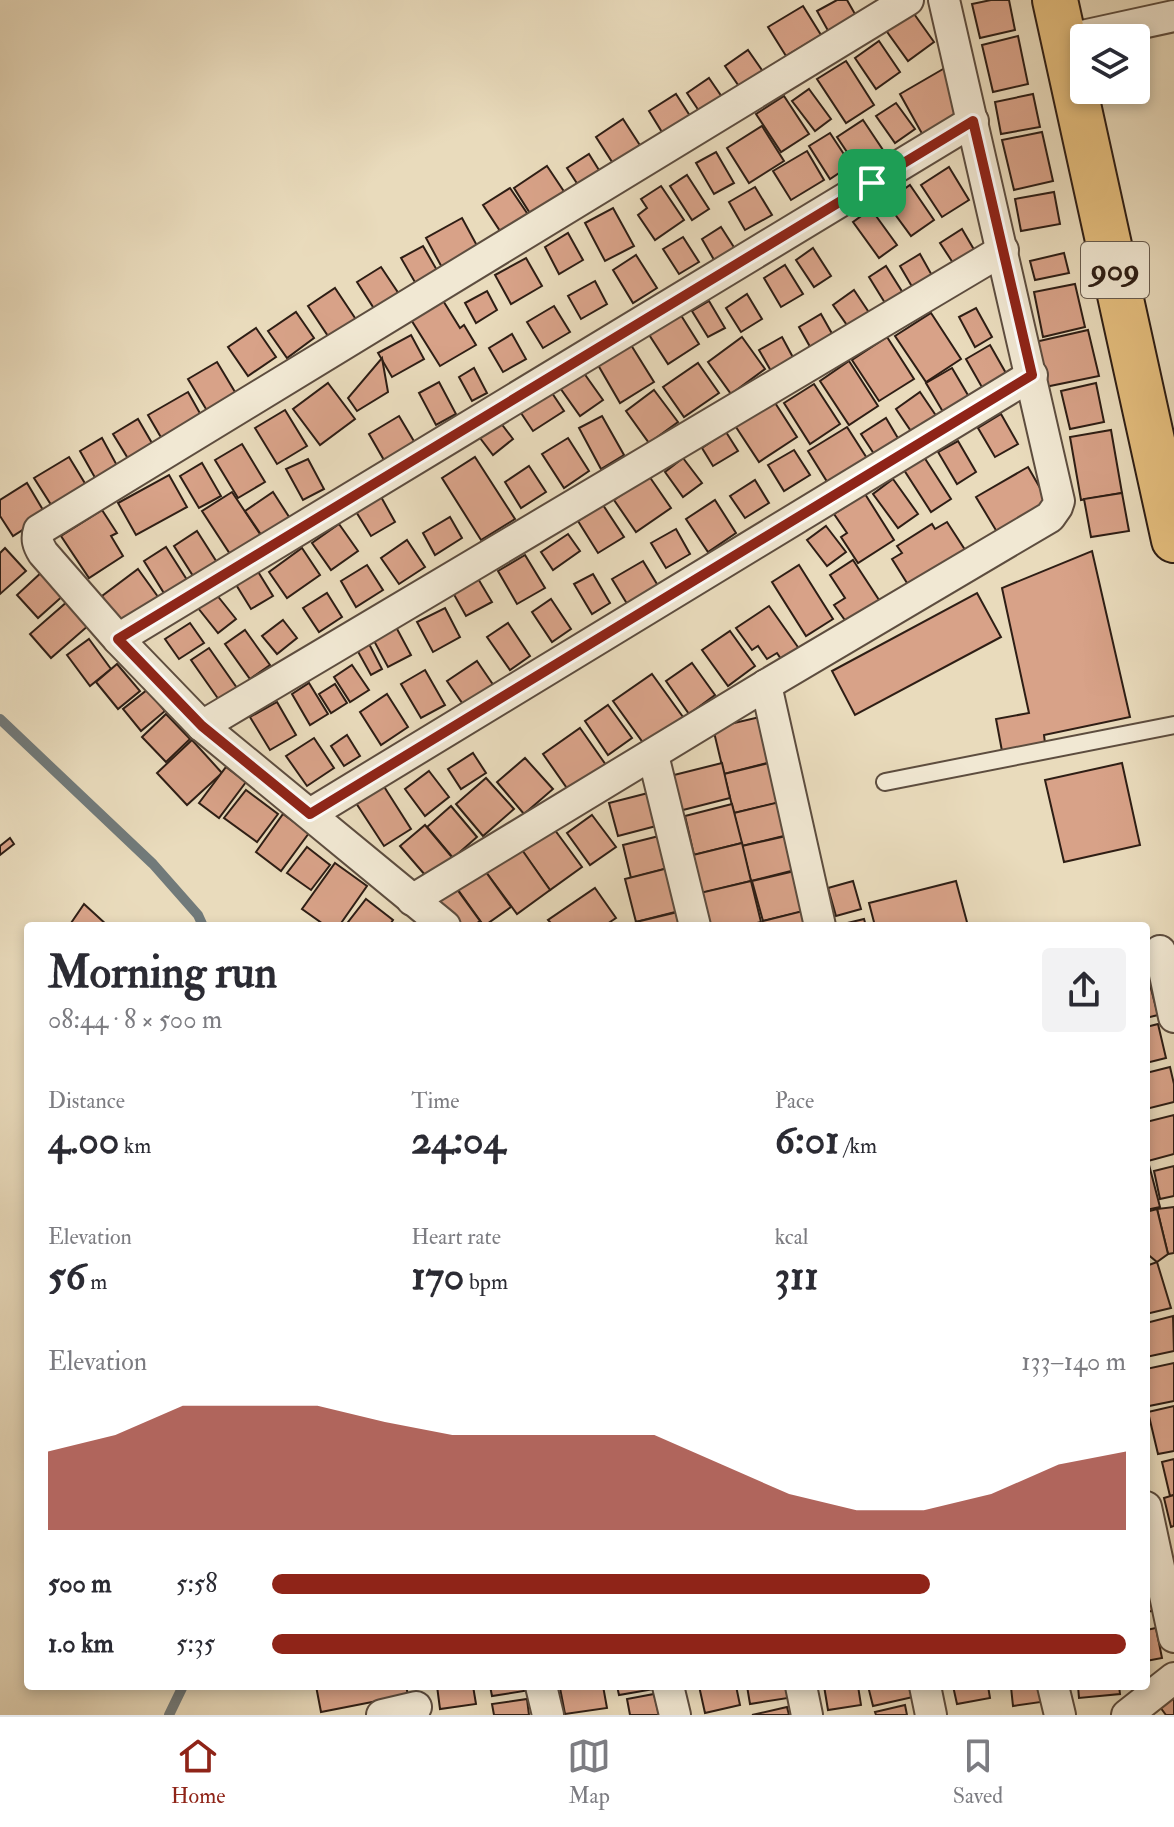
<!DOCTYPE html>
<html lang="en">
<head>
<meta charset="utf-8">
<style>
	:root { --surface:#fff; --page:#f2f2f3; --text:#2b2b33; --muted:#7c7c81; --line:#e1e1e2; --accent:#8f2418 }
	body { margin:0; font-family:"IM FELL Double Pica",serif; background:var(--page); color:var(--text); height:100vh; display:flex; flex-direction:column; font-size:30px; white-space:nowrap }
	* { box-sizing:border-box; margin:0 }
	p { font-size:26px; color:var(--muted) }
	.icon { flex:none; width:44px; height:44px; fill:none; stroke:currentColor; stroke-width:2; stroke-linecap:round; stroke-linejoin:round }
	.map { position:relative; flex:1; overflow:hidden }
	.sheet { position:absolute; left:24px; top:922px; width:1126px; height:768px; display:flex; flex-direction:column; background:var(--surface); border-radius:8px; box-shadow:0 4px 12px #0003 }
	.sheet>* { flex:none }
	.buttons { position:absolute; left:1070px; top:24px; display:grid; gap:16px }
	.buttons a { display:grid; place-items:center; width:80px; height:80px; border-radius:8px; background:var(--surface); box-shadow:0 4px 12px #0003; font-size:40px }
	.pin { position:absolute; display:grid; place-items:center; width:68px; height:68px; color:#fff; margin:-34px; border-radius:16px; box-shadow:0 4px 12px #0006 }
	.round { display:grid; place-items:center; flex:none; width:84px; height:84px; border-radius:8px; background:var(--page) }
	.overview { display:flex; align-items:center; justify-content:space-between; height:136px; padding:0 24px }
	h1 { font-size:44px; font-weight:700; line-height:60px }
	.stats { display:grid; grid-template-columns:repeat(3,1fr); gap:12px; height:136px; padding:8px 24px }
	.stats div { display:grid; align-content:center }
	.stats b { font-size:40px; font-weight:700 }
	.stats small { font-size:22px; font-weight:400 }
	.stats p { font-size:22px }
	.chart { height:224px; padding:16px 24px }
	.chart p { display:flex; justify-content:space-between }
	.chart svg { width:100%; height:144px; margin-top:8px; fill:var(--accent); opacity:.7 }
	ul { padding:0 24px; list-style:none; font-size:26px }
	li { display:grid; grid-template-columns:128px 96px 1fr; align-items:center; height:60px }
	li i { height:20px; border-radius:10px; background:var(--accent) }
	.tabs { display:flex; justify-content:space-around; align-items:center; height:112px; border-top:2px solid var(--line); background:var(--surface); font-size:22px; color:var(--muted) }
	.tabs a { display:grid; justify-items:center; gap:4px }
	.tabs .selected { color:var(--accent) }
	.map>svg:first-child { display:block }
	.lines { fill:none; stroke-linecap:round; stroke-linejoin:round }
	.stream { stroke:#717a7a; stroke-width:10 }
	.building { fill:#d8a288; stroke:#2e1e15; stroke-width:2 }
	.service-casing { stroke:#5d4d3f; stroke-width:20 }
	.minor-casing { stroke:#5d4d3f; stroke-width:34 }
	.trunk-casing { stroke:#2e1e15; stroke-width:48 }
	.service { stroke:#f1e8d3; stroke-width:16 }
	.minor { stroke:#f1e8d3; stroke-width:30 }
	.trunk { stroke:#e4be7e; stroke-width:44 }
	.route-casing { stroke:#fff; stroke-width:16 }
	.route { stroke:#8f2418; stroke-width:10 }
	.labels { text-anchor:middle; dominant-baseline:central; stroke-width:8; stroke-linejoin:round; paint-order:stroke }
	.shield { fill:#f1e8d3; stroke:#685b4e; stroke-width:2 }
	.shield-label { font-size:32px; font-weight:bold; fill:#2e1e15 }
</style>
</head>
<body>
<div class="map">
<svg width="1174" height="1715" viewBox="0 0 1174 1715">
	<rect width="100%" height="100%" fill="#e9dbbc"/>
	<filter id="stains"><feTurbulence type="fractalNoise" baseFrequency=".0025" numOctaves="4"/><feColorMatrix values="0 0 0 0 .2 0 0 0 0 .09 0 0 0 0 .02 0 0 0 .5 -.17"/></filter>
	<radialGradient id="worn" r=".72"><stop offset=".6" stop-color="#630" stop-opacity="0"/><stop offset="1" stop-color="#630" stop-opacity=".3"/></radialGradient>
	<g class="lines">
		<g class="stream">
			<path d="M0 719 153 864 198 915 203 926"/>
			<path d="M169 1715 183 1686"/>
		</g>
	</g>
	<g class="building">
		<path d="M837 0H847L859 21 831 36 817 11Z"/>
		<path d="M991 0H1009L1015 30 980 38 972 4Z"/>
		<path d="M803 6 821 35 786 56 768 27Z"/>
		<path d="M912 11 934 42 908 61 885 29Z"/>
		<path d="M1018 36 1028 84 993 92 982 45Z"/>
		<path d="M879 41 900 72 876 89 855 58Z"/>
		<path d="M748 50 766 76 743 92 725 66Z"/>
		<path d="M846 61 874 105 846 123 817 79Z"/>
		<path d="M950 65 960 119 925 139 900 94Z"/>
		<path d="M709 78 724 100 701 114 687 93Z"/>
		<path d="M809 89 831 119 815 131 792 101Z"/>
		<path d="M676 94 692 119 665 137 649 111Z"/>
		<path d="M1033 94 1040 127 1001 134 995 102Z"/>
		<path d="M784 96 809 134 781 152 756 114Z"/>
		<path d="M896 103 915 129 895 143 876 116Z"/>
		<path d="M623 119 643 150 616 168 596 137Z"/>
		<path d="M863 120 883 150 857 167 837 137Z"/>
		<path d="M762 126 784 161 749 183 727 148Z"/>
		<path d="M1042 132 1053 181 1014 190 1002 140Z"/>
		<path d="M830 133 851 165 830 179 809 146Z"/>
		<path d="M807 151 824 180 791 200 773 171Z"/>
		<path d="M716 152 734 183 714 194 696 163Z"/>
		<path d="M589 154 602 175 580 188 567 168Z"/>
		<path d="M547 166 567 196 533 218 514 188Z"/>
		<path d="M949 167 969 200 942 217 921 185Z"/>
		<path d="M687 175 709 209 692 220 670 186Z"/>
		<path d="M910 185 934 220 911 236 886 202Z"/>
		<path d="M661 186 684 220 655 240 638 215 647 208 641 199Z"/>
		<path d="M755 187 772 215 745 230 729 202Z"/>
		<path d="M510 188 531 219 504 237 483 205Z"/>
		<path d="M1054 192 1060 224 1021 231 1015 199Z"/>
		<path d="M613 208 634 246 605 261 585 223Z"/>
		<path d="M871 209 897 245 879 258 853 222Z"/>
		<path d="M462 218 481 253 445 273 426 238Z"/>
		<path d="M721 227 737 252 717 265 702 239Z"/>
		<path d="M962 229 976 253 955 266 940 243Z"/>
		<path d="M568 233 583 260 559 274 545 247Z"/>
		<path d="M683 237 699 262 679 274 663 249Z"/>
		<path d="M423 246 438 272 416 284 401 258Z"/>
		<path d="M813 248 831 276 814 287 796 260Z"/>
		<path d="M1064 253 1069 273 1035 280 1030 261Z"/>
		<path d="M920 254 934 279 914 290 900 266Z"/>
		<path d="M636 255 657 288 633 303 613 270Z"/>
		<path d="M526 258 542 286 511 304 495 275Z"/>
		<path d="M785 265 803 294 781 307 764 278Z"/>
		<path d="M886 266 903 293 885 303 869 277Z"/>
		<path d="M381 267 399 294 375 310 357 282Z"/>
		<path d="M595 281 607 304 581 319 568 296Z"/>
		<path d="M1075 284 1085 327 1043 337 1034 292Z"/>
		<path d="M335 288 357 321 330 339 308 306Z"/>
		<path d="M854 290 870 314 849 328 833 305Z"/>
		<path d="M487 291 497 310 476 323 465 303Z"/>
		<path d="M747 294 762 319 741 332 726 308Z"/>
		<path d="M442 299 460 328 464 325 476 345 440 366 410 318Z"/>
		<path d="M709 301 725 328 708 337 692 311Z"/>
		<path d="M554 306 570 332 543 348 527 322Z"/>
		<path d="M976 308 992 337 975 347 959 317Z"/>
		<path d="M677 309 699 344 668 364 646 330Z"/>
		<path d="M296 312 314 338 287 358 268 331Z"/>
		<path d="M931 313 961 359 926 382 895 336Z"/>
		<path d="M821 314 835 339 813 352 799 327Z"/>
		<path d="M256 328 276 357 248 376 228 347Z"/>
		<path d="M1088 330 1099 376 1045 387 1035 342Z"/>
		<path d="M512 334 526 359 503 372 489 348Z"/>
		<path d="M411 335 424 359 392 377 378 353Z"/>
		<path d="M742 337 765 369 731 394 708 362Z"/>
		<path d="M782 337 796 363 774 376 759 350Z"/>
		<path d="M887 337 914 379 879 401 852 360Z"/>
		<path d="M631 345 654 382 620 403 598 365Z"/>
		<path d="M990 345 1007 375 983 389 966 359Z"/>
		<path d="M382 358 388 392 357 411 348 398Z"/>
		<path d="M849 361 878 406 849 425 820 381Z"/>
		<path d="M217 362 238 397 209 414 188 379Z"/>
		<path d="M698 363 719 393 684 417 663 387Z"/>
		<path d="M474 368 487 393 472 401 459 377Z"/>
		<path d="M952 368 972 402 946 417 926 383Z"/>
		<path d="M581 369 603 400 580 416 558 385Z"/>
		<path d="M439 382 456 414 436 425 419 393Z"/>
		<path d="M328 383 355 419 320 445 293 409Z"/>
		<path d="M1096 383 1104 422 1070 429 1061 391Z"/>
		<path d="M814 384 840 424 810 444 784 403Z"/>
		<path d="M550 390 564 411 533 431 519 410Z"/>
		<path d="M654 390 678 422 649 443 626 411Z"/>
		<path d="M188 392 206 424 166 446 148 415Z"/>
		<path d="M920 392 941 423 917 440 896 409Z"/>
		<path d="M770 395 797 437 759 462 732 421Z"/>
		<path d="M285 410 307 446 277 464 255 428Z"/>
		<path d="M1001 414 1018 444 995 457 978 428Z"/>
		<path d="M399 416 418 448 388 467 369 434Z"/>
		<path d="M602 416 624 455 601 469 579 428Z"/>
		<path d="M497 418 513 439 493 455 477 434Z"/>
		<path d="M886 418 902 445 878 460 861 434Z"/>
		<path d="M138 419 156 450 132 465 113 434Z"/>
		<path d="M847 427 870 463 831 488 808 451Z"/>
		<path d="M1111 430 1122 493 1081 500 1070 437Z"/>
		<path d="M726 432 738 451 713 466 702 448Z"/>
		<path d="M102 438 120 471 98 483 80 451Z"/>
		<path d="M568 438 589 471 564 488 542 454Z"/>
		<path d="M958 441 976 472 957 484 938 452Z"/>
		<path d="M242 444 265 482 238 498 215 460Z"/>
		<path d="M794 450 810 475 784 491 768 465Z"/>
		<path d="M69 457 89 490 55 511 34 478Z"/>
		<path d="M475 457 515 519 481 540 442 478Z"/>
		<path d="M924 457 951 499 931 512 904 470Z"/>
		<path d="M683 458 702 483 683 497 665 472Z"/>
		<path d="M308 459 324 489 303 500 286 469Z"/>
		<path d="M202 463 221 496 199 508 180 476Z"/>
		<path d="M529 466 546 492 521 508 505 482Z"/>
		<path d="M1028 467 1051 507 1000 537 976 497Z"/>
		<path d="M169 475 187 507 136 535 118 503Z"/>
		<path d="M649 476 671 508 636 532 614 500Z"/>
		<path d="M893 479 918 514 898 528 873 494Z"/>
		<path d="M755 480 769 503 745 518 730 496Z"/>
		<path d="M27 483 46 515 13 536 0 516V500Z"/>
		<path d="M232 492 262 537 232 557 202 511Z"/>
		<path d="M273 492 293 523 266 542 245 511Z"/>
		<path d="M1122 493 1129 531 1091 537 1084 499Z"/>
		<path d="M865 494 894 540 858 563 841 537 847 533 834 514Z"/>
		<path d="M380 495 395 522 371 536 355 510Z"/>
		<path d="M715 500 736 533 708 552 686 519Z"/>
		<path d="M603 505 624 537 598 553 578 521Z"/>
		<path d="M102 510 117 533 111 536 123 556 89 578 61 536Z"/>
		<path d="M450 517 462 538 435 555 423 533Z"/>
		<path d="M947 522 969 556 912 591 892 559 902 553 897 546 932 524 935 529Z"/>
		<path d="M339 524 358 551 331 570 312 543Z"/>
		<path d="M826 526 846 552 827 566 807 540Z"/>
		<path d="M676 529 690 554 666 568 651 543Z"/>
		<path d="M197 531 218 564 195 579 174 546Z"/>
		<path d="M568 534 580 551 553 570 541 552Z"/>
		<path d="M407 540 425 567 399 584 381 558Z"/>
		<path d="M166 547 189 583 167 598 144 561Z"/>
		<path d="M5 548 26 571 0 594V553Z"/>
		<path d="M302 548 320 575 287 598 269 572Z"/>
		<path d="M1092 551 1130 717 1044 735 1045 743 1002 751 996 719 1029 713 1002 588Z"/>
		<path d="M525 555 545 588 517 604 498 571Z"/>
		<path d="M853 560 881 603 847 623 834 605 845 598 830 575Z"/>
		<path d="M643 561 660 589 629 607 612 579Z"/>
		<path d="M367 565 383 590 356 607 341 581Z"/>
		<path d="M799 565 833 619 806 636 772 582Z"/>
		<path d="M138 569 161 601 124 627 102 596Z"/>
		<path d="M44 570 65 594 38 618 17 595Z"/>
		<path d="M257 570 273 596 251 609 235 583Z"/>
		<path d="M593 574 610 603 592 614 574 584Z"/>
		<path d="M477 577 492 602 466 616 452 591Z"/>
		<path d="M327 593 342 617 319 632 303 608Z"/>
		<path d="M977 593 1001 637 855 715 832 671Z"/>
		<path d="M216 594 236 619 218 633 198 608Z"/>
		<path d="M551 599 571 629 552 642 532 612Z"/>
		<path d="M68 601 89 625 51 658 30 634Z"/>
		<path d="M769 606 800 650 783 662 777 653 767 659 758 646 752 650 736 628Z"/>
		<path d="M445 608 460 637 433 652 417 622Z"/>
		<path d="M283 620 297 638 277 654 262 636Z"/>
		<path d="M190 623 204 643 179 659 165 639Z"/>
		<path d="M508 623 530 656 510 670 487 637Z"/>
		<path d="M396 627 411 655 388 667 373 639Z"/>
		<path d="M245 630 270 665 250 679 225 644Z"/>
		<path d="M730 631 755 666 728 686 702 650Z"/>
		<path d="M89 639 111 669 90 686 67 655Z"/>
		<path d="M368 642 382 669 371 675 356 648Z"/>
		<path d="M209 648 237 688 219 700 191 660Z"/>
		<path d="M477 661 496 689 467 710 447 681Z"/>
		<path d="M692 663 715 695 689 714 666 681Z"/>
		<path d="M117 664 140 691 118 709 96 682Z"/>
		<path d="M352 665 369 690 350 702 334 677Z"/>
		<path d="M425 670 445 705 421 718 401 684Z"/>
		<path d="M652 674 683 717 644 744 613 701Z"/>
		<path d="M309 683 328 714 310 725 292 694Z"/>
		<path d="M335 684 347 703 331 713 319 694Z"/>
		<path d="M147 690 165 711 141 731 123 709Z"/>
		<path d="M387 694 408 727 381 745 360 712Z"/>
		<path d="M277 702 296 735 270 750 250 717Z"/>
		<path d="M608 705 632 738 608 755 585 721Z"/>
		<path d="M166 714 190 739 166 762 142 737Z"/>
		<path d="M764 716 775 761 724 774 713 728Z"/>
		<path d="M580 728 606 765 569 791 543 754Z"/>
		<path d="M347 735 360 756 344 766 331 746Z"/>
		<path d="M314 738 334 768 307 786 286 756Z"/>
		<path d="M192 740 222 773 187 805 157 773Z"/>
		<path d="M473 753 486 773 461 789 448 769Z"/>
		<path d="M525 758 553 789 524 814 497 782Z"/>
		<path d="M777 761 786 801 734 813 724 774Z"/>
		<path d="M722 763 730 798 679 811 670 776Z"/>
		<path d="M1122 763 1140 845 1064 862 1045 780Z"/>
		<path d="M226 767 246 782 219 818 199 803Z"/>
		<path d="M429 771 449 797 425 816 405 789Z"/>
		<path d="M486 778 514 809 483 836 456 804Z"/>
		<path d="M383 785 411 829 384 846 356 803Z"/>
		<path d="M246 790 278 814 257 842 224 818Z"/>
		<path d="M652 792 660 825 618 836 609 803Z"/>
		<path d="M788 800 796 833 742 846 734 813Z"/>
		<path d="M732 804 742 843 694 855 685 816Z"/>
		<path d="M451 806 477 837 453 858 427 827Z"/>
		<path d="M283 814 309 833 281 871 256 852Z"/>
		<path d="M592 815 616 847 590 865 567 833Z"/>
		<path d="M549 822 582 867 550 890 518 845Z"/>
		<path d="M425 825 456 862 432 883 400 846Z"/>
		<path d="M795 834 803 868 751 881 742 846Z"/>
		<path d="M663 835 672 867 631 878 623 845Z"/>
		<path d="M10 838 14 844 0 855V846Z"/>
		<path d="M742 843 751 881 702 893 693 855Z"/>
		<path d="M307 847 330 865 311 890 287 873Z"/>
		<path d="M520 847 550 890 517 914 486 872Z"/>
		<path d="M335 863 367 886 339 926H326L302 909Z"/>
		<path d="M676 866 687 909 636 922 625 879Z"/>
		<path d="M483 868 511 907 484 926 456 887Z"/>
		<path d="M799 870 809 910 763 921 752 881Z"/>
		<path d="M751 881 761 922 745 926H709L700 893Z"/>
		<path d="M853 881 861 909 836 916 828 888Z"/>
		<path d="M956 881 968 926H875L869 903Z"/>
		<path d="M456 888 480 921 473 926H451L435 903Z"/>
		<path d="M595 888 616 918 604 926H544L550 922 548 920Z"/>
		<path d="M366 899 393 920 389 926H345Z"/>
		<path d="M84 904 108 926H69Z"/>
		<path d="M807 910 811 926H764L763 921Z"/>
		<path d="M682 911 685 926H637L636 922Z"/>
		<path d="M864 919 866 926H835Z"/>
		<path d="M1146 981H1149L1158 1015 1146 1018Z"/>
		<path d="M1158 1024 1166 1058 1146 1063V1027Z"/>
		<path d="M1170 1067 1174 1084V1102L1146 1109V1073Z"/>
		<path d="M1174 1115V1154L1148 1161 1146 1150V1122Z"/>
		<path d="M1146 1161H1148L1160 1207 1146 1210Z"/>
		<path d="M1174 1166V1196L1160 1199 1154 1171Z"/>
		<path d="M1174 1207V1253L1168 1254 1157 1209Z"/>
		<path d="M1157 1209 1168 1254 1157 1262 1146 1253V1212Z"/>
		<path d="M1157 1262 1171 1308 1146 1314V1266Z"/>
		<path d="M1173 1316 1174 1351 1146 1357V1323Z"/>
		<path d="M1174 1363V1401L1149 1406 1146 1392V1369Z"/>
		<path d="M1174 1406V1451L1158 1454 1148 1412Z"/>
		<path d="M1174 1459V1495L1170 1496 1162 1462Z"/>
		<path d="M1174 1495V1526L1171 1527 1164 1498Z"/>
		<path d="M1146 1576 1158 1610 1146 1612Z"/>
		<path d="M1156 1628 1162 1658 1146 1661V1630Z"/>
		<path d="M316 1686H406L408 1695 321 1712Z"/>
		<path d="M437 1686H473L476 1704 440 1709Z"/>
		<path d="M490 1686H523L524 1691 492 1696Z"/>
		<path d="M570 1686H603L607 1708 565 1714 560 1688Z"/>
		<path d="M617 1686H653L654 1689 619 1695Z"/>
		<path d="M699 1686H736L740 1705 705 1713Z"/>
		<path d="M747 1686H787L788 1698 750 1704Z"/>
		<path d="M824 1686H858L861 1705 828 1710Z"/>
		<path d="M868 1686H910L913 1697 873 1706Z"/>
		<path d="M953 1686H988L990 1698 957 1704Z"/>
		<path d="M1046 1686 1048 1701 1013 1706 1011 1687Z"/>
		<path d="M1078 1686H1119L1120 1694 1079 1698Z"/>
		<path d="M654 1694 659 1715H630L627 1699Z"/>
		<path d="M1174 1696V1715H1166L1160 1707Z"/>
		<path d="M527 1699 529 1715H494L492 1704Z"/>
		<path d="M905 1705 907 1715H876L875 1712Z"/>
		<path d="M787 1707 789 1715H752Z"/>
	</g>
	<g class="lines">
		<g class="service-casing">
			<path id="service" d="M885 782 1174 725"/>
		</g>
		<g class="minor-casing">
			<g id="minor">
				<path d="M1064 40 1174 16"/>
				<path d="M118 639 973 121"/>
				<path d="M766 685 820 926"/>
				<path d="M202 726 1003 250"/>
				<path d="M653 755 695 926"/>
				<path d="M310 814 1032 375"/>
				<path d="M412 900 766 685 1050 517 1057 507 1059 501 944 0"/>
				<path d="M445 926 202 726 118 639 43 553C38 545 36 539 39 530L908 0"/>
				<path d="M1160 951 1174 1017"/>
				<path d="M1146 1507 1174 1637"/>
				<path d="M541 1686 548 1715"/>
				<path d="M668 1686 675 1715"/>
				<path d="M801 1686 807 1715"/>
				<path d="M925 1686 931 1715"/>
				<path d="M1053 1686 1060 1715"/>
				<path d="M382 1715 416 1707"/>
				<path d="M1127 1715 1174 1678"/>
			</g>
		</g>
		<g class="trunk-casing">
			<path id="trunk" d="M1055 0 1174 540"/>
		</g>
		<use href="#service" class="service"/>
		<use href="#minor" class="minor"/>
		<use href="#trunk" class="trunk"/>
	</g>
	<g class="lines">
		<g class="route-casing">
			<path id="route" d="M973 121 1032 375 310 814 202 726 118 639Z"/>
		</g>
		<use href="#route" class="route"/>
	</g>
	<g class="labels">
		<rect class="shield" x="1081" y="242" width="68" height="56" rx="6"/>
		<g class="shield-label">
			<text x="1115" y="270">909</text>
		</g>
	</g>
	<rect width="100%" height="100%" filter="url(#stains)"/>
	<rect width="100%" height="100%" fill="url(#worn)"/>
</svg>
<div class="buttons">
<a><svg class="icon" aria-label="layers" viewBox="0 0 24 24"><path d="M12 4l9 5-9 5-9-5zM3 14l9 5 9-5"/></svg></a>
</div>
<div class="pin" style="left:872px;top:183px;background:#1e9e55"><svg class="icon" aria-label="arrive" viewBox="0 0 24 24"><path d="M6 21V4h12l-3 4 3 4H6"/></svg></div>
<section class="sheet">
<div class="overview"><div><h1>Morning run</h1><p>08:44 · 8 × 500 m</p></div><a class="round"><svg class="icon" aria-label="share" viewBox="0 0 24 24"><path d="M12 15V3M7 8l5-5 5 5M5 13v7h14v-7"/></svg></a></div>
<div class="stats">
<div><p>Distance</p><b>4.00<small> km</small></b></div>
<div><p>Time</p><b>24:04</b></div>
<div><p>Pace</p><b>6:01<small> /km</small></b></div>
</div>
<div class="stats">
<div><p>Elevation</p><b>56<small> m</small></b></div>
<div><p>Heart rate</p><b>170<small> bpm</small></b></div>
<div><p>kcal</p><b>311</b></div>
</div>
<div class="chart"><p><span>Elevation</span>133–140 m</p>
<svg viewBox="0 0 160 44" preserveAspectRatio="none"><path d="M0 44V20L10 15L20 6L30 6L40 6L50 11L60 15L70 15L80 15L90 15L100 24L110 33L120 38L130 38L140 33L150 24L160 20V44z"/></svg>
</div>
<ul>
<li><b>500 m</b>5:58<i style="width:77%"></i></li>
<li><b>1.0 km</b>5:35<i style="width:100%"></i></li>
</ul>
</section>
</div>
<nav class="tabs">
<a class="selected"><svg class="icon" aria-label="home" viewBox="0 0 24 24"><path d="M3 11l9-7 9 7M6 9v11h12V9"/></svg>Home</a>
<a><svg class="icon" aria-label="map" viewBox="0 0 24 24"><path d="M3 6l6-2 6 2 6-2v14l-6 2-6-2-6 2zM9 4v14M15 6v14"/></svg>Map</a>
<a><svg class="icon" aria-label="saved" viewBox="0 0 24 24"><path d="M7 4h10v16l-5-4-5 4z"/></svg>Saved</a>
</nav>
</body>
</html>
